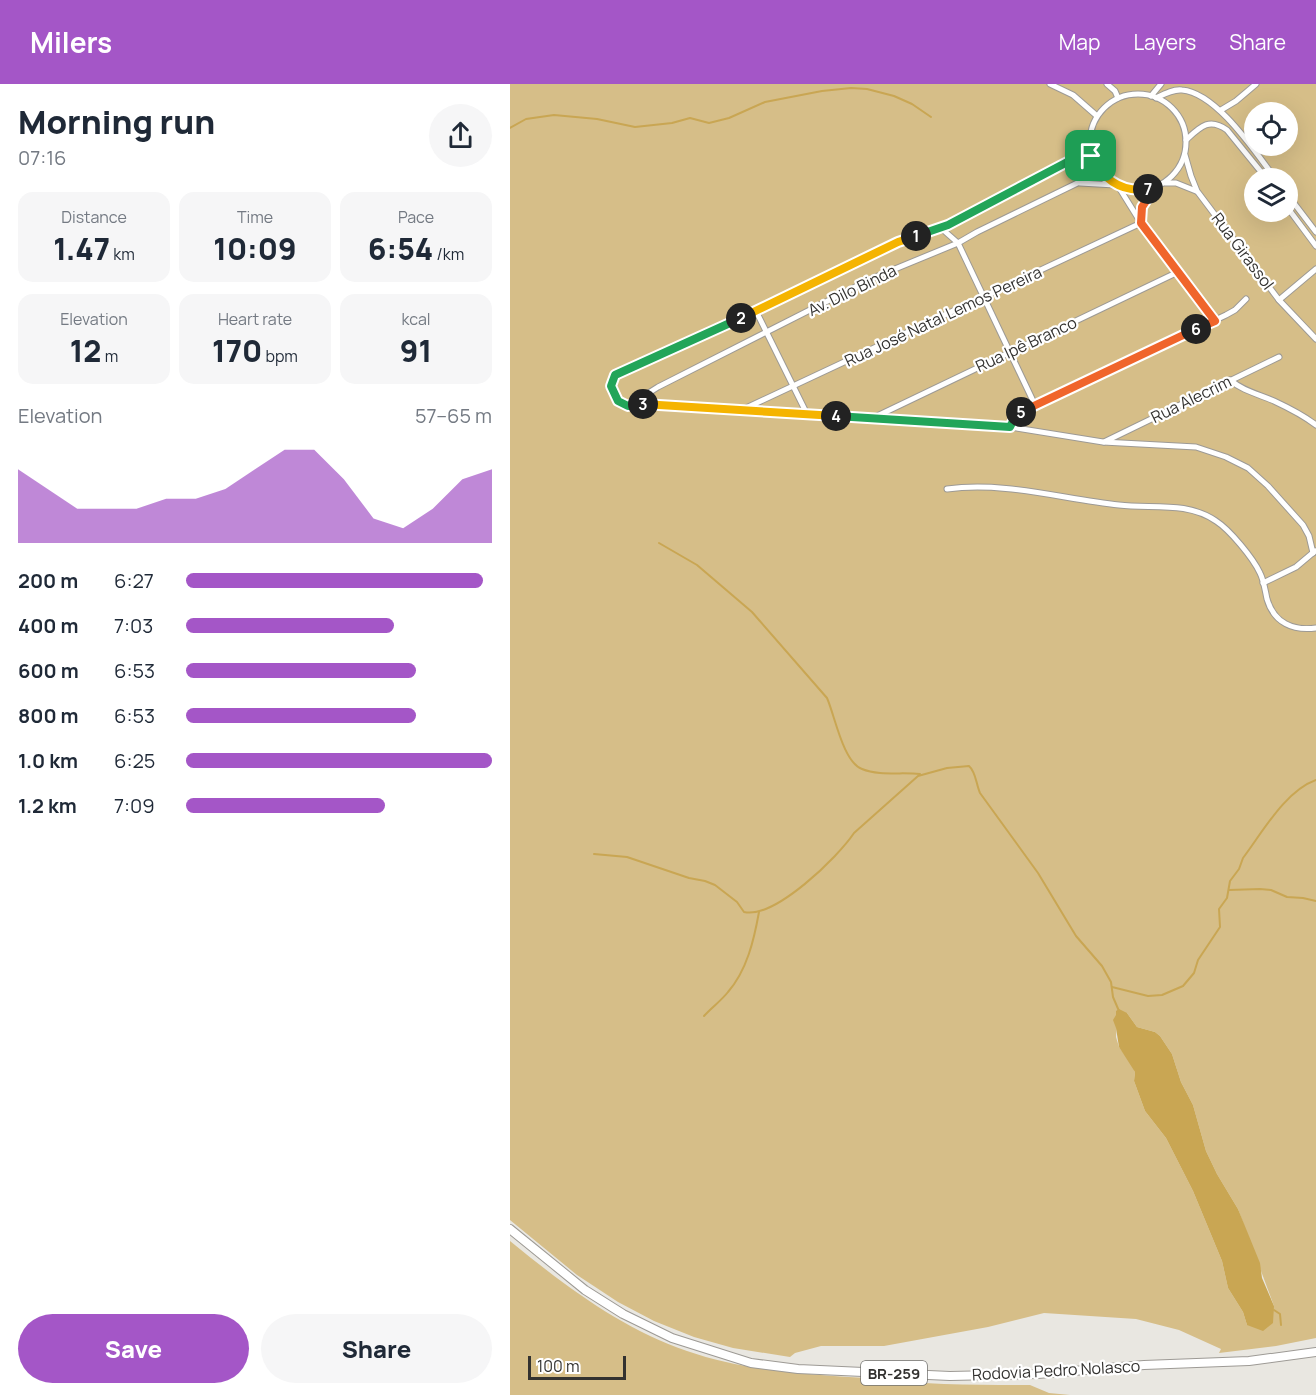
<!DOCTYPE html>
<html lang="en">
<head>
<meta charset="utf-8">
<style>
	:root { --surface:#fff; --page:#f6f6f7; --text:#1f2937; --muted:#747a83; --accent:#a456c7 }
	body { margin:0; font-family:Manrope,sans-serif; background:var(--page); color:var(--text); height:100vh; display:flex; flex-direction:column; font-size:22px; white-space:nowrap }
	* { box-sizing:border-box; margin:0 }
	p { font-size:20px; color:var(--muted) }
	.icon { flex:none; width:33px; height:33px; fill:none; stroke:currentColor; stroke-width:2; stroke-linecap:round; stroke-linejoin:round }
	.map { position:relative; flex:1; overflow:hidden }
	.side { display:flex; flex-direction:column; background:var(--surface); width:510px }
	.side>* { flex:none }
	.tools { position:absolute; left:734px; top:18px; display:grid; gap:12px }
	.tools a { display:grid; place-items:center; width:54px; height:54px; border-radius:50%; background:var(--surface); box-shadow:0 6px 24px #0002; font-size:30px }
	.scale { position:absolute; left:18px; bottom:15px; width:98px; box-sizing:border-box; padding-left:6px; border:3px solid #333230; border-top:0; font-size:16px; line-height:21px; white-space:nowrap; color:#333230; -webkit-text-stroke:4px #fff; paint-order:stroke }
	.pin { position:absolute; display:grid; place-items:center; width:51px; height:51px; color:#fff; margin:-26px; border-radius:12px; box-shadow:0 3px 9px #0006 }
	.km { position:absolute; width:30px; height:30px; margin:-15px; border-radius:50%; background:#222; color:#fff; font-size:16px; line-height:30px; text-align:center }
	.round { display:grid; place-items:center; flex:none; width:63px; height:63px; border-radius:32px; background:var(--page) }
	.head { display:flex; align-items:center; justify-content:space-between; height:102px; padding:0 18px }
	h1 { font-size:33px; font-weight:800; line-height:45px }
	.stats { display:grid; grid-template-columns:repeat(3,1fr); gap:9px; height:102px; padding:6px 18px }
	.stats div { display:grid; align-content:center; border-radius:15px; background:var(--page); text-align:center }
	.stats b { font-size:30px; font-weight:800 }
	.stats small { font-size:16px; font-weight:400 }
	.stats p { font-size:16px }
	.chart { height:168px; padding:12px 18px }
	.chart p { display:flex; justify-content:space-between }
	.chart svg { width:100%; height:108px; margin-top:6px; fill:var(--accent); opacity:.7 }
	.button { display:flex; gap:12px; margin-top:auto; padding:12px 18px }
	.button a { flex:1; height:69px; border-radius:36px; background:var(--accent); color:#fff; font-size:24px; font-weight:800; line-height:69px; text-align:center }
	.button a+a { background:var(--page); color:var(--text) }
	ul { padding:0 18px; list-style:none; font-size:20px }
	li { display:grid; grid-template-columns:96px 72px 1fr; align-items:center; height:45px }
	li i { height:15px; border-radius:8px; background:var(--accent) }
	header { display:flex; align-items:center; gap:36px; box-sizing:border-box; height:84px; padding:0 30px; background:var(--accent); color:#fff }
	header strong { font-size:28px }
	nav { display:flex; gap:33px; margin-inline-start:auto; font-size:21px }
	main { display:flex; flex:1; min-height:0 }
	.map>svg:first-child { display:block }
	.green { fill:#d6be88; fill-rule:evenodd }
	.water { fill:#c9a653 }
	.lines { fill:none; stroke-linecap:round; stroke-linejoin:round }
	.stream { stroke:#c9a653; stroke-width:2 }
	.minor-casing { stroke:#9d9a95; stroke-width:7 }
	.trunk-casing { stroke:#9d9a95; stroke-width:10 }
	.minor { stroke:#fff; stroke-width:5 }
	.trunk { stroke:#fff; stroke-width:8 }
	.split-1-casing { stroke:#fff; stroke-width:12 }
	.split-2-casing { stroke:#fff; stroke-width:12 }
	.split-3-casing { stroke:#fff; stroke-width:12 }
	.split-4-casing { stroke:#fff; stroke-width:12 }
	.split-5-casing { stroke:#fff; stroke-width:12 }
	.split-6-casing { stroke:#fff; stroke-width:12 }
	.split-7-casing { stroke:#fff; stroke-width:12 }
	.split-8-casing { stroke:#fff; stroke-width:12 }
	.split-1 { stroke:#22a559; stroke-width:8 }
	.split-2 { stroke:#f5b400; stroke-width:8 }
	.split-3 { stroke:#22a559; stroke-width:8 }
	.split-4 { stroke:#f5b400; stroke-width:8 }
	.split-5 { stroke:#22a559; stroke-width:8 }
	.split-6 { stroke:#f0652b; stroke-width:8 }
	.split-7 { stroke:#f0652b; stroke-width:8 }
	.split-8 { stroke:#f5b400; stroke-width:8 }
	.labels { text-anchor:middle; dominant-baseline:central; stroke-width:4.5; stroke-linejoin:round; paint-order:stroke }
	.shield { fill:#fff; stroke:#70706e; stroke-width:1.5 }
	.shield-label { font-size:15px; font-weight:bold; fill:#333230 }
	.street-label { font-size:16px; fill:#333230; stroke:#fff }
</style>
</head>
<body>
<header>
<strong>Milers</strong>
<nav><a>Map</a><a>Layers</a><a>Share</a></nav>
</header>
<main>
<section class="side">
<div class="head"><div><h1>Morning run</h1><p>07:16</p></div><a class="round"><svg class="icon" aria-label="share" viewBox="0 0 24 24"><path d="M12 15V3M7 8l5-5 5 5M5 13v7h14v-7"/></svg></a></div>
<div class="stats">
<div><p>Distance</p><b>1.47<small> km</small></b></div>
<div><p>Time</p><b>10:09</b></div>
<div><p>Pace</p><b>6:54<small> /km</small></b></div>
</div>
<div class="stats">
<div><p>Elevation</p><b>12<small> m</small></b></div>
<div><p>Heart rate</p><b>170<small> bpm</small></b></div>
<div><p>kcal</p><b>91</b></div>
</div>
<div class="chart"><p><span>Elevation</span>57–65 m</p>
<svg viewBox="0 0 160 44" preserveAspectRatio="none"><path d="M0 44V14L10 22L20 30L30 30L40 30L50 26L60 26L70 22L80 14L90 6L100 6L110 18L120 34L130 38L140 30L150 18L160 14V44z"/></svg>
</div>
<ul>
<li><b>200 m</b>6:27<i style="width:97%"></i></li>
<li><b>400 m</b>7:03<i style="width:68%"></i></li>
<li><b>600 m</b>6:53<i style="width:75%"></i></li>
<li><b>800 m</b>6:53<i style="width:75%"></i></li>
<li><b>1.0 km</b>6:25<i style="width:100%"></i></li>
<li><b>1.2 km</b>7:09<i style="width:65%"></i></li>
</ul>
<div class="button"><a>Save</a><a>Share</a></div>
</section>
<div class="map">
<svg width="806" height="1311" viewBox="0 0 806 1311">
	<rect width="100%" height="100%" fill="#e9e7e1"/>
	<g class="green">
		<path d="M0 0H806V1254L766 1262 709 1269 711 1265 669 1246 626 1235 534 1229 478 1243 374 1262H311L285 1269 280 1273 223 1264 184 1253 144 1237 108 1218 67 1191 0 1136ZM744 28H777V62H744ZM744 94H777V128H744ZM617 929 627 943 645 948 650 952 662 970 671 998 683 1021 696 1067 707 1090 728 1125 764 1222 737 1241 733 1228 718 1204 712 1177 683 1107 656 1054 635 1027 624 997 625 988 623 982 609 963 606 953 607 931Z"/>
		<path d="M0 1157C54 1201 110 1244 177 1267 234 1287 297 1290 356 1294 382 1296 408 1299 434 1300 462 1301 491 1301 520 1301L539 1309 560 1311H0Z"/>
	</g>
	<path class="water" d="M609 925 617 929 627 943 645 948 650 952 662 970 671 998 683 1021 696 1067 707 1090 728 1125 750 1179 752 1194 764 1222 763 1239 753 1247 737 1241 733 1228 718 1204 712 1177 683 1107 656 1054 635 1027 624 997 625 988 609 963 606 944 603 936 606 931V927Z"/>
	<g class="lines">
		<g class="stream">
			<path d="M0 44 16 35 44 31 87 35 125 43 162 39 180 34 199 39 219 34 255 18 312 7 341 4 357 5 384 12 402 20 421 33"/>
			<path d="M149 459 187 481 242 528 317 614C325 632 333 678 352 685 369 692 392 688 410 690"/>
			<path d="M84 770 117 773 179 794 195 797 205 801 227 818 234 828C265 835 328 773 344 749L408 692 437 684 459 682C466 688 466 700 470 709L528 789 566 852 592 882 601 898 603 913 609 927"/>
			<path d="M719 806 750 805 761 806 777 813 793 814 806 817"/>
			<path d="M602 903 638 912 652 911 673 902 684 889 688 876 710 843 709 825 717 814 720 797 729 785 733 774C752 749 775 707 806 696"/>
			<path d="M194 932C202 923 211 917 218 908 237 886 244 856 249 828"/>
			<path d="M764 1226 770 1230 771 1241"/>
		</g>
		<g class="minor-casing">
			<g id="minor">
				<path d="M540 0 563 11 587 32"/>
				<path d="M597 0 605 7 608 14"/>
				<circle cx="628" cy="58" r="48"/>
				<path d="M641 12 651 0"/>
				<path d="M646 14C654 10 663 5 672 6 707 9 745 68 765 94"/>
				<path d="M711 26 726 17 746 0"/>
				<path d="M676 56C690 43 699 33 717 46L756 94"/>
				<path d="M675 71 681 92 687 107 769 216 806 255"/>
				<path d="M581 72 563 75 438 141 388 158 246 227 109 288C95 299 104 316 118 322L148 303 363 194 448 159 467 148 590 88"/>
				<path d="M564 74 579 52"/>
				<path d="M570 99 605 101"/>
				<path d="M655 99H666L686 107"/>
				<path d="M608 102 631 139 705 237"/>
				<path d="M777 110 806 148"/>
				<path d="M777 123 806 162"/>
				<path d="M631 137 632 123 646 104"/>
				<path d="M431 144 448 159 525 321"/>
				<path d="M769 216 806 185"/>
				<path d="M246 227 297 330"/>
				<path d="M720 296C733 307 748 310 764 317 779 324 793 331 806 341"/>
				<path d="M123 320 500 343 593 358 686 363 716 373 738 384 758 402 793 441 799 452 803 469"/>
				<path d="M236 324 631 139"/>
				<path d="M365 333 668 188"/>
				<path d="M500 343 508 330 515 326 716 231 725 226 736 215"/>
				<path d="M594 358 769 273"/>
				<path d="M437 405C494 397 552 415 609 421 641 425 677 417 706 437 720 446 743 474 750 489 754 497 755 506 757 515 764 539 783 547 806 544"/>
				<path d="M753 499 786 483 805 467"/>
			</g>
		</g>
		<g class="trunk-casing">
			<path id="trunk" d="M0 1145 75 1206 113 1230 162 1254 241 1279 288 1285 440 1292 485 1291 528 1290 634 1281 739 1277 806 1268"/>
		</g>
		<use href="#minor" class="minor"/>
		<use href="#trunk" class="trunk"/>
	</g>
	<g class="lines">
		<g class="split-1-casing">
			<path id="split-1" d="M406 152 438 141 563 75 581 72"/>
		</g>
		<g class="split-2-casing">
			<path id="split-2" d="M231 234 388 158 406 152"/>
		</g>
		<g class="split-3-casing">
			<path id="split-3" d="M133 320H123L118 322 108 317 101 302 105 291 231 234"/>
		</g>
		<g class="split-4-casing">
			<path id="split-4" d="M133 320 326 332"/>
		</g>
		<g class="split-5-casing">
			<path id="split-5" d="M326 332 500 343 505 333 511 328"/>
		</g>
		<g class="split-6-casing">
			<path id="split-6" d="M511 328 686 245"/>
		</g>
		<g class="split-7-casing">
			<path id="split-7" d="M638 105 646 102 632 123 631 139 705 237 686 245"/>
		</g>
		<g class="split-8-casing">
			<path id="split-8" d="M581 72C593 95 611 109 638 105"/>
		</g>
		<use href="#split-1" class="split-1"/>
		<use href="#split-2" class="split-2"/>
		<use href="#split-3" class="split-3"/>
		<use href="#split-4" class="split-4"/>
		<use href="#split-5" class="split-5"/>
		<use href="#split-6" class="split-6"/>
		<use href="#split-7" class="split-7"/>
		<use href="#split-8" class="split-8"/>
	</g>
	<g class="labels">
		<rect class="shield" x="351" y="1277" width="66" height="24" rx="4.5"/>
		<g class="shield-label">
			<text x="384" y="1289">BR-259</text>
		</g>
		<g class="street-label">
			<text transform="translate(733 167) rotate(53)">Rua Girassol</text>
			<text transform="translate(342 206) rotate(-26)">Av. Dilo Binda</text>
			<text transform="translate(433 232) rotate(-25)">Rua José Natal Lemos Pereira</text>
			<text transform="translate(516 260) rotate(-25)">Rua Ipê Branco</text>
			<text transform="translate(681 315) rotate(-26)">Rua Alecrim</text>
			<text transform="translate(546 1286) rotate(-3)">Rodovia Pedro Nolasco</text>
		</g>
	</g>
</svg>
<div class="tools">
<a><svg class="icon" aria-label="locate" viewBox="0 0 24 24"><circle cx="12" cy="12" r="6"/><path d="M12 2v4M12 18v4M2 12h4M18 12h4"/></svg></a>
<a><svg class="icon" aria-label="layers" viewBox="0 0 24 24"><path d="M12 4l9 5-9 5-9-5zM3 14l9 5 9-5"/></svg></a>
</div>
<div class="scale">100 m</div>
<div class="pin" style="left:581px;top:72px;background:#1e9e55"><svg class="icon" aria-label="arrive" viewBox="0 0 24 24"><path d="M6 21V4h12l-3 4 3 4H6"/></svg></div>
<b class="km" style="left:406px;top:152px">1</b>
<b class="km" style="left:231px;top:234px">2</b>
<b class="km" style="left:133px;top:320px">3</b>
<b class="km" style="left:326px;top:332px">4</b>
<b class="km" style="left:511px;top:328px">5</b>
<b class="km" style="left:686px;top:245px">6</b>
<b class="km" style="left:638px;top:105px">7</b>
</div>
</main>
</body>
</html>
